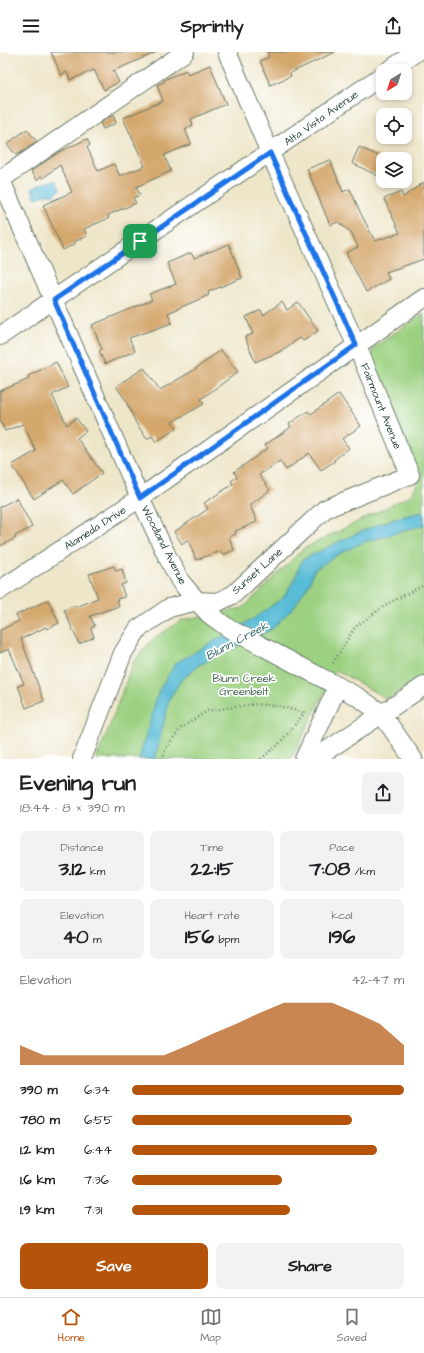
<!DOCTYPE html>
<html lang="en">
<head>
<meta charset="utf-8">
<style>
	:root { --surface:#fff; --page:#f2f2f2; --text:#202124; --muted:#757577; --line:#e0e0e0; --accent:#b45309 }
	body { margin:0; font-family:"Architects Daughter",sans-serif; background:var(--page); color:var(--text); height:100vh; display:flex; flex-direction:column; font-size:15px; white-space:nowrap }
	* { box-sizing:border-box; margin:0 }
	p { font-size:13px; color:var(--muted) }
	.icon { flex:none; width:22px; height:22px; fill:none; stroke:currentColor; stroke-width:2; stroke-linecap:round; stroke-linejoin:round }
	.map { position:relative; height:707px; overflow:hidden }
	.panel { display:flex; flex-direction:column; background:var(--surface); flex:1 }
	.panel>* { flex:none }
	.needle { width:26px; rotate:218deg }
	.tools { position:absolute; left:376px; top:12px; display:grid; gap:8px }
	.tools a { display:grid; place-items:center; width:36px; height:36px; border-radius:8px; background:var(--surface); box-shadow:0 2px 6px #0003; font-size:20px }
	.pin { position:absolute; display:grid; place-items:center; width:34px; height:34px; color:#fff; margin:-17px; border-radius:8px; box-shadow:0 2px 6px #0006 }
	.round { display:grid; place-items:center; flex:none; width:42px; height:42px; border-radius:8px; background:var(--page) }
	.headline { display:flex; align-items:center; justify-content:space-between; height:68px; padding:0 20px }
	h1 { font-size:22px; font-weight:700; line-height:30px }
	.stats { display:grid; grid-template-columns:repeat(3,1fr); gap:6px; height:68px; padding:4px 20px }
	.stats div { display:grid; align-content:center; border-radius:8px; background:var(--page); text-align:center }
	.stats b { font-size:20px; font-weight:700 }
	.stats small { font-size:11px; font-weight:400 }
	.stats p { font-size:11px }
	.chart { height:112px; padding:8px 20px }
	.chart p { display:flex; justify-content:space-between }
	.chart svg { width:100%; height:72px; margin-top:4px; fill:var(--accent); opacity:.7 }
	.button { display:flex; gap:8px; margin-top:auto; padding:8px 20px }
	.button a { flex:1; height:46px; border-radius:8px; background:var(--accent); color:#fff; font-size:16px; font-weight:700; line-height:46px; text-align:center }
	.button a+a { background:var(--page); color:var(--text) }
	ul { padding:0 20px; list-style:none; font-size:13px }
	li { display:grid; grid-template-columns:64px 48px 1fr; align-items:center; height:30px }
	li i { height:10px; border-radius:5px; background:var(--accent) }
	header { display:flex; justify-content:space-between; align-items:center; height:52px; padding:0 20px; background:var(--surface); font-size:18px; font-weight:700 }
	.tabs { display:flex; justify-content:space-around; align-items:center; height:56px; border-top:1px solid var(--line); background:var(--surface); font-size:11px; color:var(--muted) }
	.tabs a { display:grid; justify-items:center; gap:2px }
	.tabs .selected { color:var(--accent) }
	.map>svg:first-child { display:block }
	.green { fill:#9dd182; stroke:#5e875b }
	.water { fill:#59bcd7; stroke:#3c7c86 }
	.building { fill:#d4a76d }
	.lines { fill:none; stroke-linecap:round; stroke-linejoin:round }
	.minor-casing { stroke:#677868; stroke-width:20 }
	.path { stroke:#677868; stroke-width:2.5; stroke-dasharray:1 3; stroke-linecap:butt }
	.minor { stroke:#fff; stroke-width:18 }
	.route-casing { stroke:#fff; stroke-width:8 }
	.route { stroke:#1a73e8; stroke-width:5 }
	.labels { text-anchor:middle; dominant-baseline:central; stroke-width:3.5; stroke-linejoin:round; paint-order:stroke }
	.street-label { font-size:11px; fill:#1f3d34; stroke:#fff }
	.park-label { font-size:11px; fill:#3e6248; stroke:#fff }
	.water-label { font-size:12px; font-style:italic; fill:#306365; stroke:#fff }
</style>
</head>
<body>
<header><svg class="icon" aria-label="menu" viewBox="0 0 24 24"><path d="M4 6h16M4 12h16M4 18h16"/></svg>Sprintly<svg class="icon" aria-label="share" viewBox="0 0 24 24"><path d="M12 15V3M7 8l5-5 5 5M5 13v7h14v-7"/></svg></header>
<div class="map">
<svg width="424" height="707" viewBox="0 0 424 707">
	<rect width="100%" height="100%" fill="#fff"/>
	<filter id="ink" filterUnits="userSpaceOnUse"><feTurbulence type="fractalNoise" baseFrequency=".025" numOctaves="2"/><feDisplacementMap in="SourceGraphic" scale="8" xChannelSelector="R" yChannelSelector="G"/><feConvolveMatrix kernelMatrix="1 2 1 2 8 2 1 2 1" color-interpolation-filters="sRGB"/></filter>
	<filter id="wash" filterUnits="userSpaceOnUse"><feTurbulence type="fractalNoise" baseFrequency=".012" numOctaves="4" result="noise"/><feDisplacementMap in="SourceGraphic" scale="16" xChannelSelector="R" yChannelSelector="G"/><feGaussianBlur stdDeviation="0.9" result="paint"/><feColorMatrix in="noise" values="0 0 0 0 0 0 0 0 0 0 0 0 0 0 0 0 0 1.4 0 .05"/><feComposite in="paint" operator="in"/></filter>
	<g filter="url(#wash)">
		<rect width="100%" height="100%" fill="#eee6c9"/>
		<path class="green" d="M424 261V623L387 647 336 618 291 707H96L109 676 133 610 153 587 182 568 243 556 303 497 411 443 419 428 372 312 371 303 373 296Z"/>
		<g class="water">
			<path d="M56 128 60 137 55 143 48 142 37 146 35 145 32 137 33 136 43 131Z"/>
			<path d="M424 460V473L364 490 337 503 314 518 309 532 293 556 272 577 199 613 182 627 170 645 155 707H139L159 638 176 611 253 567 284 545 295 526 302 508C341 489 380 467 424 460Z"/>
		</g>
		<g id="blocks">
			<g class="building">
				<path d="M51 0H157L113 19 119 30 104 38 94 18 70 28 67 20 61 23Z"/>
				<path d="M267 0H335L290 21 291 24 270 33 260 9 269 5Z"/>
				<path d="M210 13 226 52 191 67 193 73 185 77 191 92 164 103 171 119 136 135 140 143 133 146 136 151 108 163 109 166 84 177 87 184 74 190 75 192 63 198 43 153 72 140 60 113 43 126 41 124 37 128 31 119 61 99 87 87 90 93 87 95 98 119 114 112 120 124 145 114 123 66 163 49 157 33 164 30V28L186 18 188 22Z"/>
				<path d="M113 63 116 71 103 77 100 71Z"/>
				<path d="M27 77 37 90 19 102V101L16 103 7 92Z"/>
				<path d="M359 95 381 105 378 124 352 111Z"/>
				<path d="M330 108 343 140 350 137 361 162 375 189 400 181 384 147 401 140 403 145 424 130V207L386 220 389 227 366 240 346 201 358 195 351 180 338 170 330 173 307 117Z"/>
				<path d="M229 192 242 226 208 240 209 243 168 261 172 271 129 286 135 299 105 312 99 299 102 297 92 273 152 248 149 242 176 232 167 211 191 201 194 206Z"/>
				<path d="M282 250 287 258 298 250 318 279 303 289 300 286 279 300 255 310 245 285 253 282 246 265 261 258 263 263Z"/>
				<path d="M221 298 238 320 201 347 204 352 172 370 177 376 156 390 152 384 147 387 136 371 125 347 116 334 144 316 160 338 194 318Z"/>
				<path d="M56 310 68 335 52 343 67 373 76 366 86 379 77 386 102 421 73 442 63 428 34 447 12 413 36 399 23 372 5 379 0 368V339L29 327 28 324Z"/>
				<path d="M339 342 361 374 342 387 349 396 334 408 335 409 321 418 309 401 286 418 280 409 259 423 270 438 250 453 257 470 235 479 236 482 229 485 234 498 222 503 221 499 196 508 188 487 182 492 174 480 208 457 204 451 233 432 231 429 237 425 234 420 268 396 265 393 291 375 289 372 308 359 311 362Z"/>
				<path d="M17 446 32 475 15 484 16 486 0 494V455Z"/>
				<path d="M114 514 116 519 122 517 126 531 121 533 125 545 117 547 119 554 90 564 95 574 91 576 94 585 79 592 64 558 75 553 76 555 98 546 89 522Z"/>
				<path d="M48 548 59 571 47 577 46 575 21 587 44 649 26 656 18 634 24 632 9 597 0 601V578L19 569 16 563Z"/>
			</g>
		</g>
	</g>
	<g filter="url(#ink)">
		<use href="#blocks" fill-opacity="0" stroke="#677868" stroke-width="1"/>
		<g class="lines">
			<g class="minor-casing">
				<g id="minor">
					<path d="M388 19 416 0"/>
					<path d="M0 126 140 446 166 502 180 529 197 549 209 562 228 576 358 645 381 661 413 707"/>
					<path d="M0 128 185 0"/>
					<path d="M0 284 383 23"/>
					<path d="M0 538 140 446 424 246"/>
					<path d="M82 707 123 601 138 577 169 556 197 549 218 550 234 542 325 457 410 423 362 306 270 101 227 0"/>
					<path d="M304 707 338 634"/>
					<path d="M314 707 424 634"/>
				</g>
			</g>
			<g class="path">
				<path d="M333 611 355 575 389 551 424 533"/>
				<path d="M162 707 166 696 181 676 207 659 254 652 279 654 305 661"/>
				<path d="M261 707 278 693 306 659"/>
			</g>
			<use href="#minor" class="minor"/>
		</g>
	</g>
	<g class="lines" filter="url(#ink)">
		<g class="route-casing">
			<path id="route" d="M270 101 356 293 140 446 54 248Z"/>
		</g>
		<use href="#route" class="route"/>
	</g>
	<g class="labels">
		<g class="street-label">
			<text transform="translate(321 66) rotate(-35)">Alta Vista Avenue</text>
			<text transform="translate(381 354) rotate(68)">Fairmount Avenue</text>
			<text transform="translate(95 476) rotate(-33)">Alameda Drive</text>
			<text transform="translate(164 493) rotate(63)">Woodland Avenue</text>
			<text transform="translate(257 519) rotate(-42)">Sunset Lane</text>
		</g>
		<g class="park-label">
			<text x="244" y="626">Blunn Creek<tspan x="244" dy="13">Greenbelt</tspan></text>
		</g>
		<g class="water-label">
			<text transform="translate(237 589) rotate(-28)">Blunn Creek</text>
		</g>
	</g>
</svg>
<div class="tools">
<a><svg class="needle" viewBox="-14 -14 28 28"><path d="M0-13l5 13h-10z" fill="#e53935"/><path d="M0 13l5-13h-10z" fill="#757577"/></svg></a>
<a><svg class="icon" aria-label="locate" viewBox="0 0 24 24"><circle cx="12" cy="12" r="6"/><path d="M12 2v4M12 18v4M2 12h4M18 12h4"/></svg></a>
<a><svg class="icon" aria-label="layers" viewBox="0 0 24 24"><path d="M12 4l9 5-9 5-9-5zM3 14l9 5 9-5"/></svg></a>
</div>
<div class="pin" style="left:140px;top:189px;background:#1e9e55"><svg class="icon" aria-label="arrive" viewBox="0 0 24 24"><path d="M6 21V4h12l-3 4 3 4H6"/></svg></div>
</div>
<section class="panel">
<div class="headline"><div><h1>Evening run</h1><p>18:44 · 8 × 390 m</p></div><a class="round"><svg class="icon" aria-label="share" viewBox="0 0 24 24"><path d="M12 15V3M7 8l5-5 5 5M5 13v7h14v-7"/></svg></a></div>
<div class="stats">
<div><p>Distance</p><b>3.12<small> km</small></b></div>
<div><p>Time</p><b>22:15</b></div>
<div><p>Pace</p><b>7:08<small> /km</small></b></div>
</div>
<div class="stats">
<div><p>Elevation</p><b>40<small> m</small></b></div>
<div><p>Heart rate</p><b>156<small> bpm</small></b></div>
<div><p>kcal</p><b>196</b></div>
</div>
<div class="chart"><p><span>Elevation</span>42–47 m</p>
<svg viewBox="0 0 160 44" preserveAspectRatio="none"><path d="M0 44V32L10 38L20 38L30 38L40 38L50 38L60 38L70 32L80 25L90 19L100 12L110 6L120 6L130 6L140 12L150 19L160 32V44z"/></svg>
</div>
<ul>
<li><b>390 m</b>6:34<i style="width:100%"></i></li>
<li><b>780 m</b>6:55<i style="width:81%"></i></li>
<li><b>1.2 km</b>6:44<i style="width:90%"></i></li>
<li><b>1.6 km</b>7:36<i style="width:55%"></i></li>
<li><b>1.9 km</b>7:31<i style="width:58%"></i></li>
</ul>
<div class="button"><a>Save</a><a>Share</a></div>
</section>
<nav class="tabs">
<a class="selected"><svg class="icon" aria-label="home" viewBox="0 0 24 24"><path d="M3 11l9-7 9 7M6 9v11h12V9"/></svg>Home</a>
<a><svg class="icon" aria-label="map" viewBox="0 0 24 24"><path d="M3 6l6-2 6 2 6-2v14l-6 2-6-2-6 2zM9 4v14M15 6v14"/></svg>Map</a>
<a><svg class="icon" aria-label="saved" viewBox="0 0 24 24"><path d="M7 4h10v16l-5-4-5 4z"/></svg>Saved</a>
</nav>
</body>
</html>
